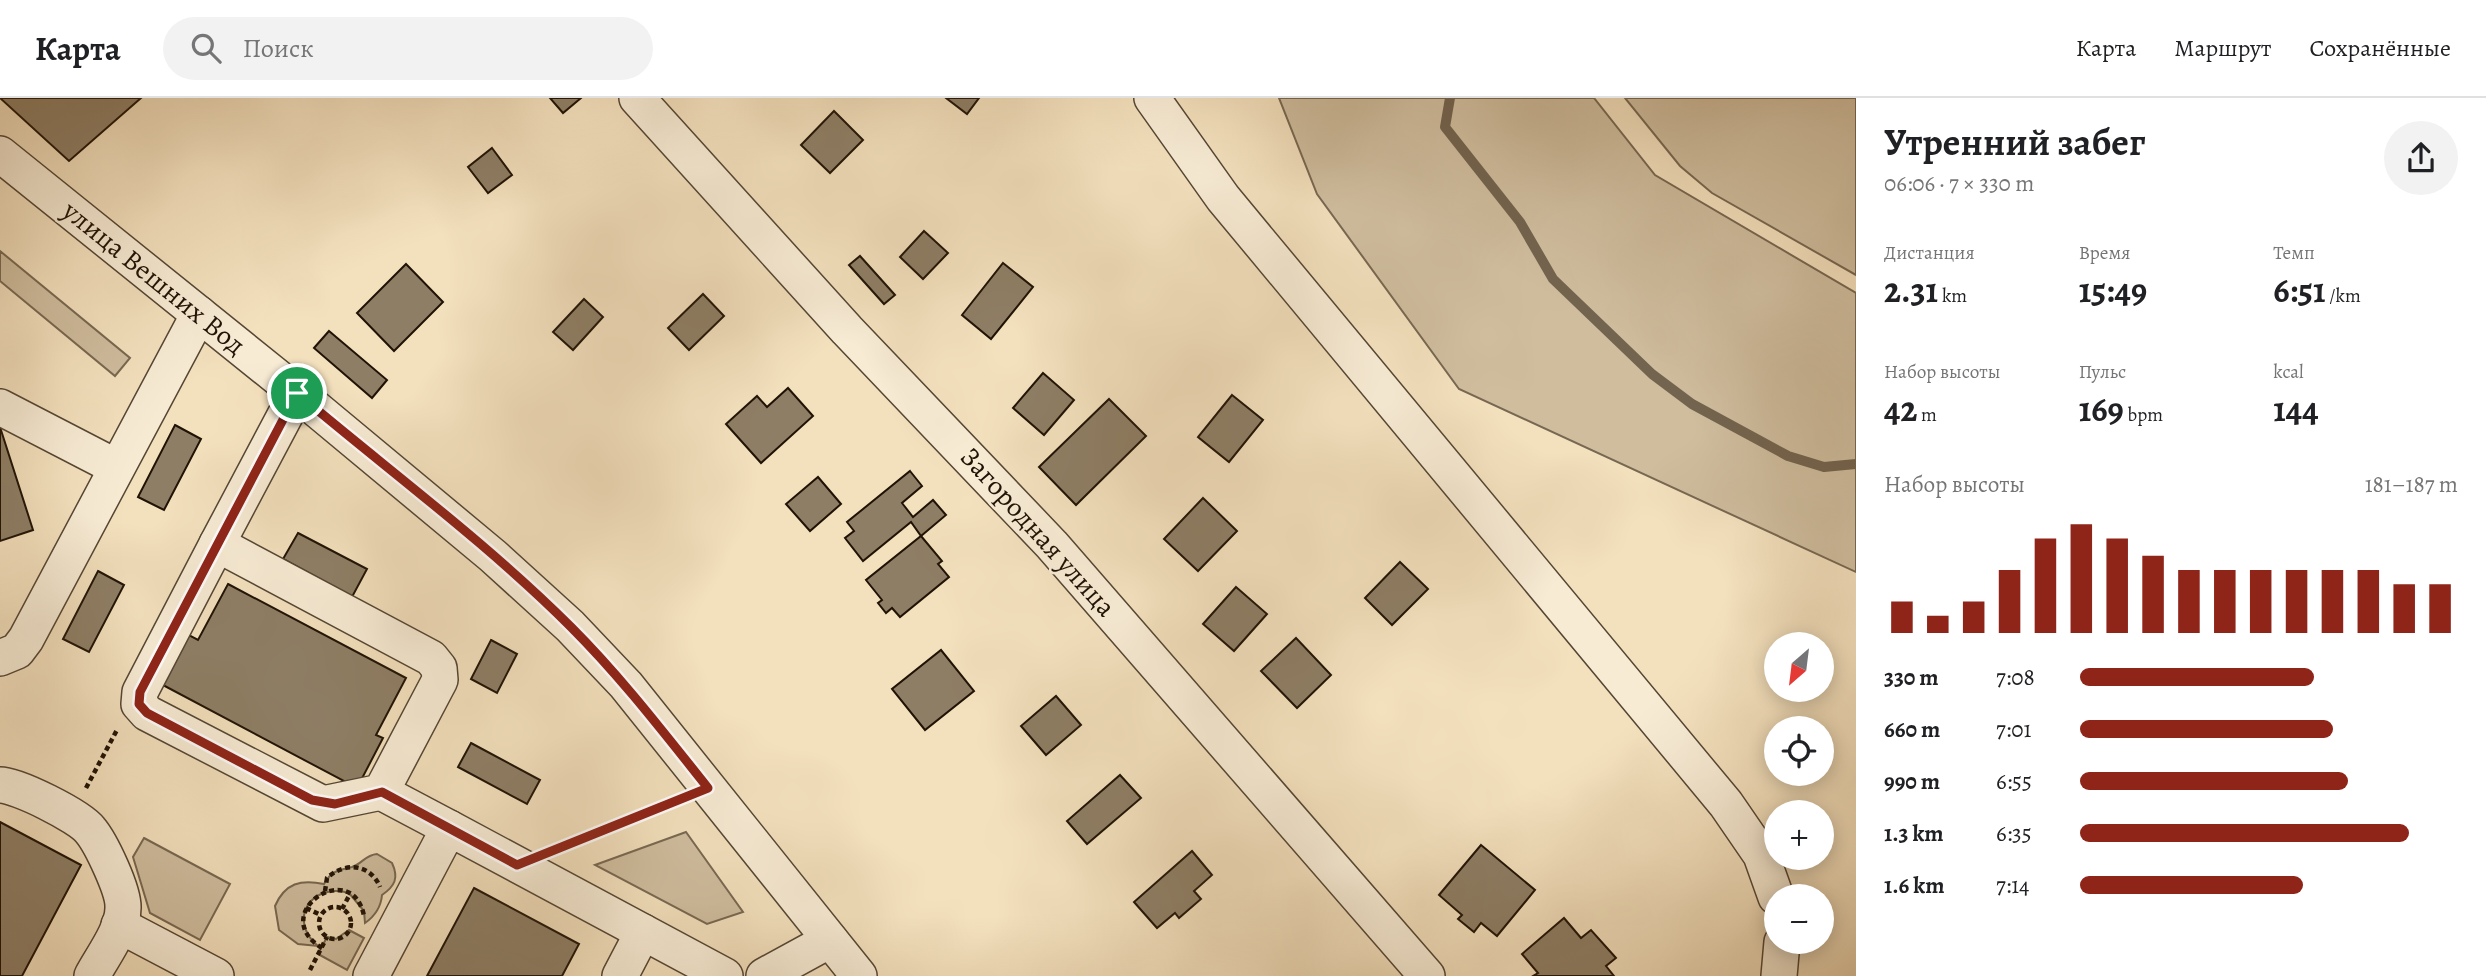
<!DOCTYPE html>
<html lang="ru">
<head>
<meta charset="utf-8">
<style>
	:root { --surface:#fff; --page:#f2f2f2; --text:#202124; --muted:#757577; --line:#e0e0e0; --accent:#8f2418 }
	body { margin:0; font-family:Alegreya,serif; background:var(--page); color:var(--text); height:100vh; display:flex; flex-direction:column; font-size:26px; white-space:nowrap }
	* { box-sizing:border-box; margin:0 }
	p { font-size:23px; color:var(--muted) }
	.icon { flex:none; width:38px; height:38px; fill:none; stroke:currentColor; stroke-width:2; stroke-linecap:round; stroke-linejoin:round }
	.map { position:relative; flex:1; overflow:hidden }
	.sheet { display:flex; flex-direction:column; background:var(--surface); width:630px }
	.sheet>* { flex:none }
	.needle { width:46px; rotate:208deg }
	.fabs { position:absolute; left:1764px; top:534px; display:grid; gap:14px }
	.fabs a { display:grid; place-items:center; width:70px; height:70px; border-radius:50%; background:var(--surface); box-shadow:0 4px 18px #0003; font-size:35px }
	.pin { position:absolute; display:grid; place-items:center; width:60px; height:60px; color:#fff; margin:-30px; border:4px solid #fff; border-radius:50%; box-shadow:0 2px 7px #0007 }
	.round { display:grid; place-items:center; flex:none; width:74px; height:74px; border-radius:37px; background:var(--page) }
	.headline { display:flex; align-items:center; justify-content:space-between; height:119px; padding:0 28px }
	h1 { font-size:38px; font-weight:700; line-height:52px }
	.figures { display:grid; grid-template-columns:repeat(3,1fr); gap:10px; height:119px; padding:7px 28px }
	.figures div { display:grid; align-content:center }
	.figures b { font-size:35px; font-weight:700 }
	.figures small { font-size:19px; font-weight:400 }
	.figures p { font-size:19px }
	.chart { height:196px; padding:14px 28px }
	.chart p { display:flex; justify-content:space-between }
	.chart svg { width:100%; height:126px; margin-top:7px; stroke:var(--accent); stroke-width:6 }
	ul { padding:0 28px; list-style:none; font-size:23px }
	li { display:grid; grid-template-columns:112px 84px 1fr; align-items:center; height:52px }
	li i { height:18px; border-radius:9px; background:var(--accent) }
	header { display:flex; align-items:center; gap:42px; box-sizing:border-box; height:98px; padding:0 35px; background:var(--surface); border-bottom:2px solid var(--line) }
	header strong { font-size:33px }
	nav { display:flex; gap:38px; margin-inline-start:auto; font-size:24px }
	.search { width:490px; height:63px; background:var(--page); display:flex; align-items:center; gap:18px; box-sizing:border-box; padding:0 24px; border-radius:38px; color:var(--muted); font-size:26px }
	main { display:flex; flex:1; min-height:0 }
	.map>svg:first-child { display:block }
	.green { fill:#cfbd9e; stroke:#786852; stroke-width:2 }
	.lines { fill:none; stroke-linecap:round; stroke-linejoin:round }
	.stream { stroke:#73644f; stroke-width:10 }
	.building { fill:#8e7e65; stroke:#201306; stroke-width:2 }
	.minor-casing { stroke:#554634; stroke-width:38 }
	.path { stroke:#201306; stroke-width:4.5; stroke-dasharray:5 3.5; stroke-linecap:butt }
	.minor { stroke:#f7ebd4; stroke-width:35 }
	.route-casing { stroke:#fff; stroke-width:14 }
	.route { stroke:#8f2418; stroke-width:9 }
	.labels { text-anchor:middle; dominant-baseline:central; stroke-width:5; stroke-linejoin:round; paint-order:stroke }
	.street-label { font-size:28px; fill:#201306; stroke:#f7ebd4 }
</style>
</head>
<body>
<header>
<strong>Карта</strong>
<div class="search"><svg class="icon" aria-label="search" viewBox="0 0 24 24"><circle cx="10" cy="10" r="6"/><path d="M15 15l6 6"/></svg>Поиск</div>
<nav><a>Карта</a><a>Маршрут</a><a>Сохранённые</a></nav>
</header>
<main>
<div class="map">
<svg width="1856" height="878" viewBox="0 0 1856 878">
	<rect width="100%" height="100%" fill="#f3e0bd"/>
	<filter id="stains"><feTurbulence type="fractalNoise" baseFrequency=".00286" numOctaves="4"/><feColorMatrix values="0 0 0 0 .2 0 0 0 0 .09 0 0 0 0 .02 0 0 0 .5 -.17"/></filter>
	<radialGradient id="worn" r=".72"><stop offset=".6" stop-color="#630" stop-opacity="0"/><stop offset="1" stop-color="#630" stop-opacity=".3"/></radialGradient>
	<g class="green">
		<path d="M1279 0H1594L1655 77 1856 195V474L1459 291 1317 96Z"/>
		<path d="M1625 0H1856V177L1712 95 1680 68Z"/>
		<path d="M0 153 130 260 115 278 0 183Z"/>
		<path d="M686 734 743 814 707 826 595 767Z"/>
		<path d="M144 740 230 786 200 842 150 815 133 759Z"/>
		<path d="M377 756 392 765C399 780 395 788 382 797 381 809 375 818 365 825L364 813 349 795C311 784 287 822 318 848L298 846 279 832 275 808C285 785 301 781 324 786 331 773 339 772 352 769 362 766 365 757 377 756Z"/>
		<path d="M349 832 364 840 347 872 318 856 327 839 336 841Z"/>
	</g>
	<g class="lines">
		<path class="stream" d="M1450 0 1445 29 1520 124 1553 181 1652 276 1692 306 1788 358 1824 369 1856 366"/>
	</g>
	<g class="building">
		<path d="M0 0H141L69 63Z"/>
		<path d="M550 0H581L563 15Z"/>
		<path d="M946 0H979L967 16Z"/>
		<path d="M834 13 863 42 830 75 801 47Z"/>
		<path d="M492 50 512 77 488 95 468 69Z"/>
		<path d="M924 133 948 155 923 181 900 159Z"/>
		<path d="M860 158 895 197 884 206 849 167Z"/>
		<path d="M1003 165 1033 189 991 241 962 217Z"/>
		<path d="M406 166 443 204 394 253 357 215Z"/>
		<path d="M703 196 724 218 689 252 668 230Z"/>
		<path d="M584 201 603 219 573 252 553 234Z"/>
		<path d="M329 233 387 282 372 300 314 250Z"/>
		<path d="M1043 275 1074 302 1044 337 1013 310Z"/>
		<path d="M788 290 813 318 761 365 726 326 757 298 767 309Z"/>
		<path d="M1232 297 1263 322 1229 364 1198 339Z"/>
		<path d="M1109 301 1146 338 1076 407 1039 369Z"/>
		<path d="M175 327 201 341 164 412 138 399Z"/>
		<path d="M0 329 33 432 0 443Z"/>
		<path d="M910 373 922 388 902 405 913 419 933 402 946 417 921 438 911 424 863 463 845 440 854 433 847 424Z"/>
		<path d="M818 379 841 406 810 433 786 406Z"/>
		<path d="M1203 400 1237 433 1198 473 1164 441Z"/>
		<path d="M298 435 367 471 352 499 283 461Z"/>
		<path d="M921 438 942 463 938 466 949 479 900 519 892 510 886 515 878 505 882 502 866 482Z"/>
		<path d="M1400 464 1428 491 1392 527 1365 500Z"/>
		<path d="M98 473 124 487 89 554 63 541Z"/>
		<path d="M228 486 406 580 376 637 383 640 357 690 161 586 187 536 198 542Z"/>
		<path d="M1236 489 1267 516 1234 553 1203 526Z"/>
		<path d="M1296 540 1331 577 1297 610 1261 573Z"/>
		<path d="M491 542 517 556 497 595 471 581Z"/>
		<path d="M941 552 974 593 925 632 892 591Z"/>
		<path d="M1056 598 1081 627 1046 657 1021 628Z"/>
		<path d="M471 645 540 682 527 706 458 669Z"/>
		<path d="M1120 677 1141 700 1087 746 1067 723Z"/>
		<path d="M0 724 81 767 22 878H0Z"/>
		<path d="M1481 747 1535 792 1497 838 1481 825 1474 834 1458 821 1462 817 1439 797Z"/>
		<path d="M1192 753 1212 777 1194 793 1201 801 1179 820 1175 815 1157 830 1134 804Z"/>
		<path d="M474 790 579 846 562 878H427Z"/>
		<path d="M1564 820 1581 840 1591 832 1616 860 1606 868 1614 878H1533L1538 875 1522 856Z"/>
	</g>
	<g class="lines">
		<g class="minor-casing">
			<g id="minor">
				<path d="M637 0 847 232 1052 447 1427 878"/>
				<path d="M1152 0 1223 100 1726 706 1761 757 1776 799"/>
				<path d="M0 56 297 295 493 458 570 528 626 587 859 878"/>
				<path d="M0 309 116 369"/>
				<path d="M217 446 297 295"/>
				<path d="M0 560 17 553 26 541 199 216"/>
				<path d="M0 687C17 687 79 718 90 732 101 745 124 793 123 810 123 832 102 859 92 878"/>
				<path d="M381 694 323 706 147 615 139 606 140 594 217 446 431 560 439 570 440 582 381 694 449 730"/>
				<path d="M119 827 216 878"/>
				<path d="M371 878 449 730 725 878"/>
				<path d="M620 878 643 834"/>
				<path d="M764 878 830 842"/>
				<path d="M1779 878 1782 844"/>
			</g>
		</g>
		<g class="path">
			<path d="M86 690 118 630"/>
			<path d="M557 751 679 702"/>
			<path d="M325 793 327 780C344 764 370 765 380 789"/>
			<circle cx="335" cy="825" r="16"/>
			<path d="M306 810 321 817"/>
			<path d="M342 811 350 796"/>
			<path d="M322 850C266 816 352 758 364 818"/>
			<path d="M310 872 327 839"/>
		</g>
		<use href="#minor" class="minor"/>
	</g>
	<g class="lines">
		<g class="route-casing">
			<path id="route" d="M297 295C388 372 486 444 571 529 621 579 664 635 708 690L517 767 382 694 335 706 312 702 147 615 139 606 140 594Z"/>
		</g>
		<use href="#route" class="route"/>
	</g>
	<g class="labels">
		<g class="street-label">
			<text transform="translate(154 180) rotate(39)">улица Вешних Вод</text>
			<text transform="translate(1038 434) rotate(48)">Загородная улица</text>
		</g>
	</g>
	<rect width="100%" height="100%" filter="url(#stains)"/>
	<rect width="100%" height="100%" fill="url(#worn)"/>
</svg>
<div class="fabs">
<a><svg class="needle" viewBox="-14 -14 28 28"><path d="M0-13l5 13h-10z" fill="#e53935"/><path d="M0 13l5-13h-10z" fill="#757577"/></svg></a>
<a><svg class="icon" aria-label="locate" viewBox="0 0 24 24"><circle cx="12" cy="12" r="6"/><path d="M12 2v4M12 18v4M2 12h4M18 12h4"/></svg></a>
<a>+</a>
<a>−</a>
</div>
<div class="pin" style="left:297px;top:295px;background:#1e9e55"><svg class="icon" aria-label="arrive" viewBox="0 0 24 24"><path d="M6 21V4h12l-3 4 3 4H6"/></svg></div>
</div>
<section class="sheet">
<div class="headline"><div><h1>Утренний забег</h1><p>06:06 · 7 × 330 m</p></div><a class="round"><svg class="icon" aria-label="share" viewBox="0 0 24 24"><path d="M12 15V3M7 8l5-5 5 5M5 13v7h14v-7"/></svg></a></div>
<div class="figures">
<div><p>Дистанция</p><b>2.31<small> km</small></b></div>
<div><p>Время</p><b>15:49</b></div>
<div><p>Темп</p><b>6:51<small> /km</small></b></div>
</div>
<div class="figures">
<div><p>Набор высоты</p><b>42<small> m</small></b></div>
<div><p>Пульс</p><b>169<small> bpm</small></b></div>
<div><p>kcal</p><b>144</b></div>
</div>
<div class="chart"><p><span>Набор высоты</span>181–187 m</p>
<svg viewBox="0 0 160 44" preserveAspectRatio="none"><path d="M5 44V33M15 44V38M25 44V33M35 44V22M45 44V11M55 44V6M65 44V11M75 44V17M85 44V22M95 44V22M105 44V22M115 44V22M125 44V22M135 44V22M145 44V27M155 44V27"/></svg>
</div>
<ul>
<li><b>330 m</b>7:08<i style="width:62%"></i></li>
<li><b>660 m</b>7:01<i style="width:67%"></i></li>
<li><b>990 m</b>6:55<i style="width:71%"></i></li>
<li><b>1.3 km</b>6:35<i style="width:87%"></i></li>
<li><b>1.6 km</b>7:14<i style="width:59%"></i></li>
</ul>
</section>
</main>
</body>
</html>
